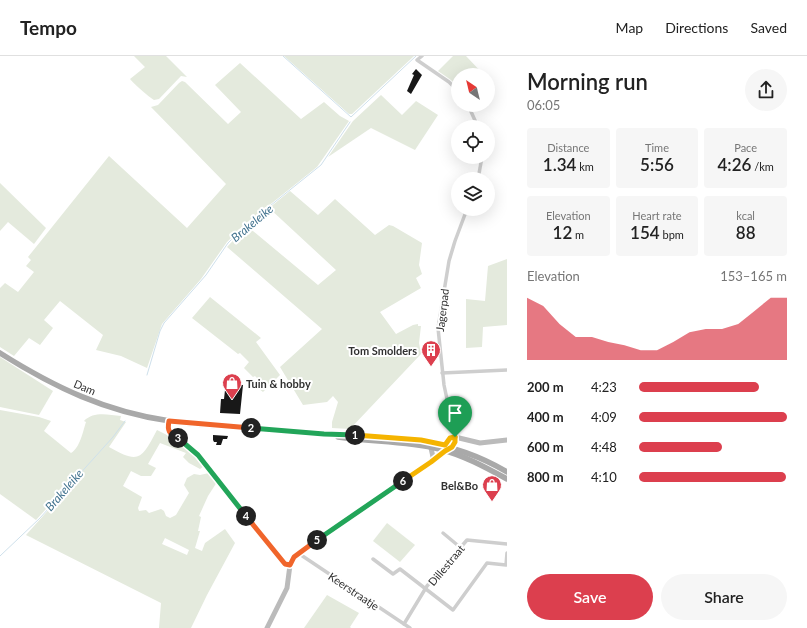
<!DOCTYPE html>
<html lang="en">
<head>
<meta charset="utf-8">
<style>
	:root { --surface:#fff; --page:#f6f6f6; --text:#222; --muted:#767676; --line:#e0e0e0; --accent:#dc3f4e }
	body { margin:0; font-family:Lato,sans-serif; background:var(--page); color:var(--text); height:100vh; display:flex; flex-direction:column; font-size:15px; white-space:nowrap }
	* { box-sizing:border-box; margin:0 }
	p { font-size:13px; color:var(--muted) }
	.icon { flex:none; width:22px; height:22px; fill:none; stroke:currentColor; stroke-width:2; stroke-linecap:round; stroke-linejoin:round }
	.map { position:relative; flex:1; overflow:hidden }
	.side { display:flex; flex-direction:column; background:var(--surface); width:300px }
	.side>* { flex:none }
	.needle { width:26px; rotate:325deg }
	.controls { position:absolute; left:451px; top:12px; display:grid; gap:8px }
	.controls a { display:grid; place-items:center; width:44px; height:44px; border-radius:50%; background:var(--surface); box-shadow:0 4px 16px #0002; font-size:20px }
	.pin { position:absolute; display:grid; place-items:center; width:34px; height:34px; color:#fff; margin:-41px -17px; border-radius:50% 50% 50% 0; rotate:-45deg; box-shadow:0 0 4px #0007 }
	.pin .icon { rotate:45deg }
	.km { position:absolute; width:20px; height:20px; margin:-10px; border-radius:50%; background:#222; color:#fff; font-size:11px; line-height:20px; text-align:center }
	.round { display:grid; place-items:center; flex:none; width:42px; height:42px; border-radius:21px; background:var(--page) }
	.head { display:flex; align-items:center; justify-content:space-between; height:68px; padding:0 20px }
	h1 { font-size:22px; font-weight:600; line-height:30px }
	.figures { display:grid; grid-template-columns:repeat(3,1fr); gap:6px; height:68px; padding:4px 20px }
	.figures div { display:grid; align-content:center; border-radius:4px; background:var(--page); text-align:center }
	.figures b { font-size:17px; font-weight:600 }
	.figures small { font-size:11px; font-weight:400 }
	.figures p { font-size:11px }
	.chart { height:112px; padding:8px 20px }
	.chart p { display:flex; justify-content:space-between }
	.chart svg { width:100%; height:72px; margin-top:4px; fill:var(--accent); opacity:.7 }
	.primary-button { display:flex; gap:8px; margin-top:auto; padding:8px 20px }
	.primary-button a { flex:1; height:46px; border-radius:24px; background:var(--accent); color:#fff; font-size:16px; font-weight:600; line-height:46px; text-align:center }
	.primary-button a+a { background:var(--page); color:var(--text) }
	ul { padding:0 20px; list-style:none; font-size:13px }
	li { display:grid; grid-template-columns:64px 48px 1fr; align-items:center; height:30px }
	li i { height:10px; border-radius:5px; background:var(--accent) }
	header { display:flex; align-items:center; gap:24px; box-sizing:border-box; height:56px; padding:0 20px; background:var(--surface); border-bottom:1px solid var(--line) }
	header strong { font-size:19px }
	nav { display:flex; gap:22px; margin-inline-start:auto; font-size:14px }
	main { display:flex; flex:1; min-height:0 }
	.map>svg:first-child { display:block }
	.green { fill:#e4eadd; fill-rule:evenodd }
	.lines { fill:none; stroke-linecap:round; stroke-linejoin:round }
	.stream { stroke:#cee0eb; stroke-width:1 }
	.building { fill:#181818 }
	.street { stroke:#cecece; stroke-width:3.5 }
	.secondary { stroke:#bbb; stroke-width:5 }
	.primary { stroke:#a9a9a9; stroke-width:5.5 }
	.split-1-casing { stroke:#fff; stroke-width:8 }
	.split-2-casing { stroke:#fff; stroke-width:8 }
	.split-3-casing { stroke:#fff; stroke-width:8 }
	.split-4-casing { stroke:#fff; stroke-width:8 }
	.split-5-casing { stroke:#fff; stroke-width:8 }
	.split-6-casing { stroke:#fff; stroke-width:8 }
	.split-7-casing { stroke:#fff; stroke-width:8 }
	.split-1 { stroke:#f5b400; stroke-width:5 }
	.split-2 { stroke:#22a559; stroke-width:5 }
	.split-3 { stroke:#f0652b; stroke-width:5 }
	.split-4 { stroke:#22a559; stroke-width:5 }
	.split-5 { stroke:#f0652b; stroke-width:5 }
	.split-6 { stroke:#22a559; stroke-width:5 }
	.split-7 { stroke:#f5b400; stroke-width:5 }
	.labels { text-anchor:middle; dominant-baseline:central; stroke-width:4; stroke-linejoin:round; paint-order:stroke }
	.street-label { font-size:11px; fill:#313131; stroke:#fff }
	.poi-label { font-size:11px; font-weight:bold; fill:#313131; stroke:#fff; text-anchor:end }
	.water-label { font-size:12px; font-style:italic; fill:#42738f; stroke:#fff }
</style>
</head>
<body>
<header>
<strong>Tempo</strong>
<nav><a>Map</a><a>Directions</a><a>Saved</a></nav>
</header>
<main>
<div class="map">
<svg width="507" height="572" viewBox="0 0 507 572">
	<rect width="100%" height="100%" fill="#fff"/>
	<g class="green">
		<path d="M134 0H166L187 21 181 20 159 43 154 44C148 40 135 29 130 23L145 11Z"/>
		<path d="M284 0H414L352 58H349Z"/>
		<path d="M453 0H466L484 19H458V31L451 24 438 15Z"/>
		<path d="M240 7 301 63 324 46 340 60 349 65 317 111 242 171 227 186 201 223 162 268 147 312 121 300 96 294 103 279 60 245 44 264 53 272 40 289 29 282 14 300 0 291V232L5 227 18 236 34 216 26 210 31 204 28 201 109 100 187 172 226 128 151 51 158 49 179 27 182 25 185 26 228 68 241 56 215 29Z"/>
		<path d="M381 39 402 59 416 45 438 59 415 94 371 72 328 101 353 65Z"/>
		<path d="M0 127 46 172 34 188 8 166 0 175Z"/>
		<path d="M290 135 318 159 335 143 375 179 389 169 393 170 422 187 419 209 422 218 416 222 421 232 380 256 396 278 413 269 418 268V270H421L419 287 421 298 350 373 332 372V366L338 346 333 340 327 346 303 349 280 311 322 273 227 191 247 170 318 229 336 214 269 152Z"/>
		<path d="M507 203V269L483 271 482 291 466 292V243L485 245 488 210Z"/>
		<path d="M210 241 261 282 256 286 280 319 263 336 254 329 259 324 255 320 253 321 244 312 249 306 240 297 238 298 192 262Z"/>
		<path d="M0 301 53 335 39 359 0 351Z"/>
		<path d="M0 354 39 361 51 365 44 375 71 397C80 392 83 375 86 366L84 365C94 355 108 359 121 360L120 364 126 366 109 391C140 409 142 402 157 374L179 385 204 410 200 413 189 407 183 401 186 397 160 387 148 408 156 412 151 420H141L131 415 123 430 142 441 138 452 139 455 146 454 149 457 161 453 164 455 166 460 170 462 176 459 189 437 184 429 187 422 194 418 200 419 209 417 217 426 208 440 199 460 201 461 198 475H200L195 492 202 495 205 487 225 473 235 487 207 539 191 572H159L161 547 26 479 68 432 66 431 36 464 0 438ZM165 482 189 494 187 499 162 488Z"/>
		<path d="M387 467 415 489 400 506 373 485Z"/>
		<path d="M327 539 359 557 350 571 351 572H304Z"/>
	</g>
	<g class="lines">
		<g class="stream">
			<path d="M283 0 351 61 416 0"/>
			<path d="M147 319 160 275 164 267 206 219 228 187 245 170 321 109 350 66"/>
			<path d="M0 500 40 462 113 381 125 365"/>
		</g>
	</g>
	<g class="building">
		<path d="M416 13 422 19 411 38 407 35 414 19 412 18Z"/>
		<path d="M232 328 243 329 240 358 220 357 221 343H224L225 334 226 335Z"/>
		<path d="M213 379 228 380 227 383H223L221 389H216L217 386H214L213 384Z"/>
	</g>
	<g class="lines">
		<g class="street">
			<path d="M422 0 417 4 449 26 458 35"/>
			<path d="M468 49 478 71"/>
			<path d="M478 123 482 101"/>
			<path d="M442 317 507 314"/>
			<path d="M169 365 168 374 170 377 186 388 198 399 275 496 285 508 290 509"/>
			<path d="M455 381 444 329 438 272 449 205 455 185 467 153"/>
			<path d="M443 477 461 492"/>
			<path d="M298 497 410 572"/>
			<path d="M373 503 393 518 400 513 453 554 487 507 506 509 507 497"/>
			<path d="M404 568 427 530 467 484 507 488"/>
		</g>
		<g class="secondary">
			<path d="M431 392 433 401 431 406"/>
			<path d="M445 393C445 387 449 383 455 381L480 387 507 384"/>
			<path d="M267 572 287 532 290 509 294 501C345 462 400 429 451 392 455 389 455 385 455 381"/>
		</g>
		<g class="primary">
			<path d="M0 297C54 331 106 356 170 365 195 369 222 370 248 372 273 374 298 377 323 378 389 380 449 381 507 416"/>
			<path d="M338 381C371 386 406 385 439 393 463 399 485 411 507 423"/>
		</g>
	</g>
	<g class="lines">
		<g class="split-1-casing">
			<path id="split-1" d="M355 379 421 384 445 389 450 382 455 381"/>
		</g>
		<g class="split-2-casing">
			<path id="split-2" d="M251 372 324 378 355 379"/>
		</g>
		<g class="split-3-casing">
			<path id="split-3" d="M178 382C169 377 167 375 169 365L251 372"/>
		</g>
		<g class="split-4-casing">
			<path id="split-4" d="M178 382 198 399 246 460"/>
		</g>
		<g class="split-5-casing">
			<path id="split-5" d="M246 460 285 508 290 509 294 501 317 484"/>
		</g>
		<g class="split-6-casing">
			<path id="split-6" d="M317 484 403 425"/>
		</g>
		<g class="split-7-casing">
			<path id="split-7" d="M403 425 431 406 445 395 452 391 455 386V381"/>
		</g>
		<use href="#split-1" class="split-1"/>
		<use href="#split-2" class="split-2"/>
		<use href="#split-3" class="split-3"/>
		<use href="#split-4" class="split-4"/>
		<use href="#split-5" class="split-5"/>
		<use href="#split-6" class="split-6"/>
		<use href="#split-7" class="split-7"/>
	</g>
	<defs>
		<g id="building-pin" transform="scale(1)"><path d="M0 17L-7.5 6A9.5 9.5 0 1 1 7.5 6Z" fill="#dc3f4e" stroke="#fff"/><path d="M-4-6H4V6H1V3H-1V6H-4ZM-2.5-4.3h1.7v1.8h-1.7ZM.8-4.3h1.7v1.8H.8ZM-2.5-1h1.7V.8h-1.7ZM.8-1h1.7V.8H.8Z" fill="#fff"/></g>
		<g id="shop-pin" transform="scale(1)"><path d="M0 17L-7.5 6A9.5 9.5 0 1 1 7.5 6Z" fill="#dc3f4e" stroke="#fff"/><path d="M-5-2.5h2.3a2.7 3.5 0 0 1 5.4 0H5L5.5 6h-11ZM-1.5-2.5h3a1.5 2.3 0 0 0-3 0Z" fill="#fff"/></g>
	</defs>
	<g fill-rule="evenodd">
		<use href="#building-pin" x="431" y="294"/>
		<use href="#shop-pin" x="232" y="327"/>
		<use href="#shop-pin" x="492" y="429"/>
	</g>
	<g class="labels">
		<g class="street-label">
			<text transform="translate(442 254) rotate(-83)">Jagerpad</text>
			<text transform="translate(85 331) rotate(23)">Dam</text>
			<text transform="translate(446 509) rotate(-50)">Dillestraat</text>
			<text transform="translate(354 535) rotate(34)">Keerstraatje</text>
		</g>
		<g class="poi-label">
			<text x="417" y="294">Tom Smolders</text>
			<text x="246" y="327" text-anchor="start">Tuin &amp; hobby</text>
			<text x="478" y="429">Bel&amp;Bo</text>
		</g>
		<g class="water-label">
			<text transform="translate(252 167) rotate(-40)">Brakeleike</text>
			<text transform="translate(64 434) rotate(-49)">Brakeleike</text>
		</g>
	</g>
</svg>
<div class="controls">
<a><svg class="needle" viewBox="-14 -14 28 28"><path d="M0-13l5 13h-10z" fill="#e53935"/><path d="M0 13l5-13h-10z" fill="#767676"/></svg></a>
<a><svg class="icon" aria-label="locate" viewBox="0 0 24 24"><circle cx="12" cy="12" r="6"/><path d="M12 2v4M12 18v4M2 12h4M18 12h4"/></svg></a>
<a><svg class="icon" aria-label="layers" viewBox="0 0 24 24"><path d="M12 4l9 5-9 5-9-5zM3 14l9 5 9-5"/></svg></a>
</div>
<div class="pin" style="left:455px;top:381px;background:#1e9e55"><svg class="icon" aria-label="arrive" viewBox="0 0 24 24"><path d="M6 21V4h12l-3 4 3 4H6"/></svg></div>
<b class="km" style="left:355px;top:379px">1</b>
<b class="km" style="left:251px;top:372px">2</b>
<b class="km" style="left:178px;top:382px">3</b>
<b class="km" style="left:246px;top:460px">4</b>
<b class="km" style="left:317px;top:484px">5</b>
<b class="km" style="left:403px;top:425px">6</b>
</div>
<section class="side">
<div class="head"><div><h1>Morning run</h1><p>06:05</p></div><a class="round"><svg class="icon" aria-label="share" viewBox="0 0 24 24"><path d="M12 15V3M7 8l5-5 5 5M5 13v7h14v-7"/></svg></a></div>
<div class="figures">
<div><p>Distance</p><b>1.34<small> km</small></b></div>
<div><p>Time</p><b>5:56</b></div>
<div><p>Pace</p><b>4:26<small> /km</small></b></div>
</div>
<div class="figures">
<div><p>Elevation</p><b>12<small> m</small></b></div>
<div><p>Heart rate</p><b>154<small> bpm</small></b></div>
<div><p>kcal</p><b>88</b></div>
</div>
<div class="chart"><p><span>Elevation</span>153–165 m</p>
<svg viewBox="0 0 160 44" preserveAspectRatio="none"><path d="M0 44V6L10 11L20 22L30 30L40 30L50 33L60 35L70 38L80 38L90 33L100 27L110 25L120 25L130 22L140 14L150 6L160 6V44z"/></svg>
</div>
<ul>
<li><b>200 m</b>4:23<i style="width:81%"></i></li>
<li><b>400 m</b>4:09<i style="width:100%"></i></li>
<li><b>600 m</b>4:48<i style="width:56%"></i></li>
<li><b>800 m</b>4:10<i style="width:99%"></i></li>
</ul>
<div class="primary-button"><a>Save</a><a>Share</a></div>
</section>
</main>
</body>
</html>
